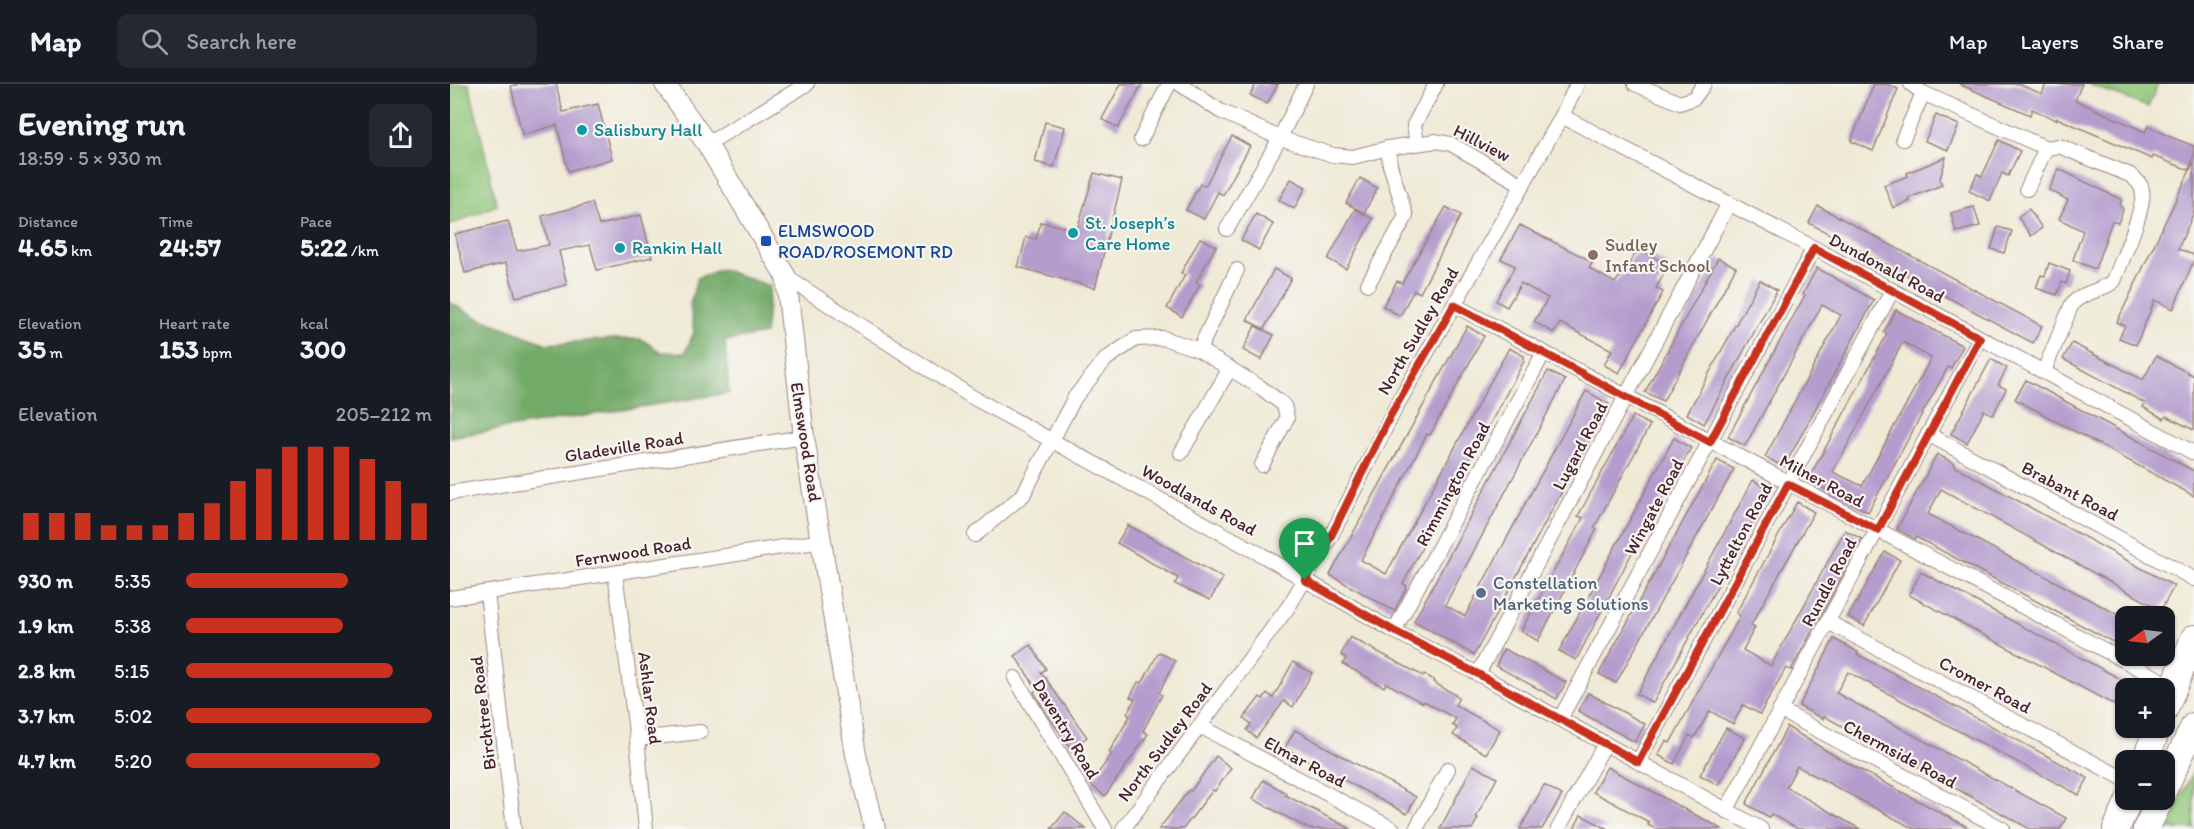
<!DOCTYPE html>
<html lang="en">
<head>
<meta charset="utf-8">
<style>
	:root { --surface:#171b24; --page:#242831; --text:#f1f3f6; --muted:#9ea1a6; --line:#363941; --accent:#c8321e }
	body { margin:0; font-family:Itim,sans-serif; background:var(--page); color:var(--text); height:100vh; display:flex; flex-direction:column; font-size:22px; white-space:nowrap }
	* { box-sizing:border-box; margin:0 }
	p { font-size:20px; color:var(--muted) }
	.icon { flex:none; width:33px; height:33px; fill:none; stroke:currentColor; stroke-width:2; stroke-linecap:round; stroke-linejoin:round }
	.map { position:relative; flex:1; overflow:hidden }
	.details { display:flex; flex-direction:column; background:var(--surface); width:450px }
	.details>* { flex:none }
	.needle { width:39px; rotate:256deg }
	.controls { position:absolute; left:1665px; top:522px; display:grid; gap:12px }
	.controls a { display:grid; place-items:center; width:60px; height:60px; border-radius:12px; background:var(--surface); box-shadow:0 2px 4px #0004; font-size:30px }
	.pin { position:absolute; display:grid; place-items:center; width:51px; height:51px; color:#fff; margin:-62px -26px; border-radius:50% 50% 50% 0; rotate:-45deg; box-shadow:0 0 6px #0007 }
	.pin .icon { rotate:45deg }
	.round { display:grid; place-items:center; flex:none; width:63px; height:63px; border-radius:12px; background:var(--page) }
	.summary { display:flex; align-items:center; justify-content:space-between; height:102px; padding:0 18px }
	h1 { font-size:33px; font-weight:800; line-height:45px }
	.metrics { display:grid; grid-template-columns:repeat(3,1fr); gap:9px; height:102px; padding:6px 18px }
	.metrics div { display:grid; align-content:center }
	.metrics b { font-size:26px; font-weight:800 }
	.metrics small { font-size:16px; font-weight:400 }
	.metrics p { font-size:16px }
	.chart { height:168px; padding:12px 18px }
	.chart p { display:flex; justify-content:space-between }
	.chart svg { width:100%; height:108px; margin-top:6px; stroke:var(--accent); stroke-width:6 }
	ul { padding:0 18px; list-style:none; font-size:20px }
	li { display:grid; grid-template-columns:96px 72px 1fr; align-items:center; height:45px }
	li i { height:15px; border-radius:8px; background:var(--accent) }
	header { display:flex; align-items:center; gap:36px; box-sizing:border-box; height:84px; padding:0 30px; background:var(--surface); border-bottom:2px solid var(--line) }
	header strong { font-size:28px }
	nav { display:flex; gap:33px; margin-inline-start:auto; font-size:21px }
	.search { width:420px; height:54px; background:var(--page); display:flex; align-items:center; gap:15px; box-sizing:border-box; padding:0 21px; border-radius:12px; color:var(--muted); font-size:22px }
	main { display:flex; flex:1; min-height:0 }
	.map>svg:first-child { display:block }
	.green { fill:#8dc477; stroke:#6c7251; stroke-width:1.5 }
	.forest { fill:#72aa68; stroke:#5e644a; stroke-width:1.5 }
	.building { fill:#b49ccd; fill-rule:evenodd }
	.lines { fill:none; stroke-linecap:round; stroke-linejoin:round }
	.street-casing { stroke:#9c8480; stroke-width:16 }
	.secondary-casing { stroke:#9c8480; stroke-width:22 }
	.highway-casing { stroke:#9c8480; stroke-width:28 }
	.street { stroke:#fff; stroke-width:14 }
	.secondary { stroke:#fff; stroke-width:20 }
	.highway { stroke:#fff; stroke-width:26 }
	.route-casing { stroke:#fff; stroke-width:12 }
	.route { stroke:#c8321e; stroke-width:8 }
	.culture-dot { fill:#0f9aa8; stroke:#f6f6f2; stroke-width:2 }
	.transit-dot { fill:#1a4fb4; stroke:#f6f6f2; stroke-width:2 }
	.education-dot { fill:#8d6e63; stroke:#f6f6f2; stroke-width:2 }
	.service-dot { fill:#5c6f8a; stroke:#f6f6f2; stroke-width:2 }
	.labels { text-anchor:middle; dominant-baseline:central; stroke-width:4.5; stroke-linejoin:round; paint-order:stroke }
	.culture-label { font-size:18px; fill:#0d838f; stroke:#f6f6f2; text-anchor:start }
	.street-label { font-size:18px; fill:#4a1f2b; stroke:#f6f6f2 }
	.transit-label { font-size:18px; fill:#164399; stroke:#f6f6f2; text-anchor:start }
	.education-label { font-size:18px; fill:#785e54; stroke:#f6f6f2; text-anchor:start }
	.service-label { font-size:18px; fill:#4e5e75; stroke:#f6f6f2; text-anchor:start }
</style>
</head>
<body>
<header>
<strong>Map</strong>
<div class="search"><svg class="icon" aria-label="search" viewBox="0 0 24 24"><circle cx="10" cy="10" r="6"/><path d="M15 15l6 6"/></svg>Search here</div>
<nav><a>Map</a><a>Layers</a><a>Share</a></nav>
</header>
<main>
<section class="details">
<div class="summary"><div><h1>Evening run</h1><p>18:59 · 5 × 930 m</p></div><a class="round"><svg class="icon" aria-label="share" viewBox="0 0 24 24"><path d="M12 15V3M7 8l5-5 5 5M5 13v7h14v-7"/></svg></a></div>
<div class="metrics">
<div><p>Distance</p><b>4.65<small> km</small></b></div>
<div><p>Time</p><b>24:57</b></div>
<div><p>Pace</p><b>5:22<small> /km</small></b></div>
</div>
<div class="metrics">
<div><p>Elevation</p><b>35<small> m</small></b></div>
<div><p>Heart rate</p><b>153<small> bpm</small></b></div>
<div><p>kcal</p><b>300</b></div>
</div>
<div class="chart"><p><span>Elevation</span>205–212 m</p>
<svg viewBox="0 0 160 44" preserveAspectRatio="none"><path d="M5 44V33M15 44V33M25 44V33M35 44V38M45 44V38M55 44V38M65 44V33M75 44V29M85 44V20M95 44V15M105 44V6M115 44V6M125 44V6M135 44V11M145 44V20M155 44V29"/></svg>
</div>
<ul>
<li><b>930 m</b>5:35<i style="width:66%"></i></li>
<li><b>1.9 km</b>5:38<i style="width:64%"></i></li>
<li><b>2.8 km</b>5:15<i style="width:84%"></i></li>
<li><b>3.7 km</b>5:02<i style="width:100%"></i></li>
<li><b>4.7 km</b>5:20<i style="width:79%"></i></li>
</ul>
</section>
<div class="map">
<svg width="1744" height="745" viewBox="0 0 1744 745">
	<rect width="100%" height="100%" fill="#f6f6f2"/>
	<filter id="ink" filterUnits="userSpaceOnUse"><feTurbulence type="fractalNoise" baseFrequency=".0167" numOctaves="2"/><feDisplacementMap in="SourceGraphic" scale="12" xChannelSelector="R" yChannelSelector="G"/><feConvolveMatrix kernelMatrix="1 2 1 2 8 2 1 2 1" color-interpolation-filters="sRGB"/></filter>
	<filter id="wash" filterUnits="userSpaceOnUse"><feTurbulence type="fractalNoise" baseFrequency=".008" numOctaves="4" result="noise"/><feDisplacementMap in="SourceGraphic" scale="24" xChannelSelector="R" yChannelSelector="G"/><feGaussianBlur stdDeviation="1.35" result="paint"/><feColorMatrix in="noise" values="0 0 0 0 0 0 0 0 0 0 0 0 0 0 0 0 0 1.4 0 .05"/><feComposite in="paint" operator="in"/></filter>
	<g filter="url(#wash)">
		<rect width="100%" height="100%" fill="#efead5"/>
		<g class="green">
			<path d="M0 0H19L47 121 0 141Z"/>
			<path d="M1638 0H1708L1698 23Z"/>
			<path d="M1744 686V745H1715Z"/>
		</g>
		<path class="forest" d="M271 185 320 202 315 250 275 257 279 309 0 353V218L24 232 97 260 163 255H191L211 268 235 269 244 248 240 221 247 194Z"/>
		<g id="blocks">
			<g class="building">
				<path d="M71 0H106L113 28 148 20 162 75 118 87 107 41 72 51 61 2Z"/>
				<path d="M671 0H692L668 44 652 35Z"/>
				<path d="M806 0H828L817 20 800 11Z"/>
				<path d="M1424 0H1436L1448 5 1423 67 1401 57Z"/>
				<path d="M1509 0H1569L1592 10 1596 0H1632L1625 16 1695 48 1698 42 1713 49V50L1744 62V71L1739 86 1703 72 1702 75 1607 34 1606 36 1582 25 1580 31Z"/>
				<path d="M1486 31 1509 41 1498 66 1475 57Z"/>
				<path d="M595 38 615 43 604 83 585 78Z"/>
				<path d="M782 52 800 62 773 111 768 108 754 135 736 126 750 100 755 102Z"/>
				<path d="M1549 56 1570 67 1558 92 1552 89 1540 117 1519 107 1527 90 1532 92Z"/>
				<path d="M1496 73 1490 95 1492 101 1459 114 1460 117 1443 124 1434 101 1458 92 1457 89Z"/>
				<path d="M1744 78V128L1728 165 1744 171V176L1723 225 1705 216 1686 261 1669 254 1675 242 1667 238Z"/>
				<path d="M1609 85 1672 116 1670 120 1673 126 1668 139 1662 137 1645 185 1623 176 1633 147 1609 135 1618 116 1599 106Z"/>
				<path d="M644 89 672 96 645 204 568 183 576 153 586 155 591 138 627 146Z"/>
				<path d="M910 94 927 104 914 129 896 119Z"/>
				<path d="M841 95 856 103 844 125 829 116Z"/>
				<path d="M142 119 149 141 191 131 202 173 147 186 140 161 109 167 117 201 66 213 56 179 15 189 5 150 58 137 67 167 99 161 92 132Z"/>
				<path d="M1368 122 1592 242 1583 259 1359 139Z"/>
				<path d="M996 123 1011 131 970 209 964 206 950 232 933 222 947 197 952 199Z"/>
				<path d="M1524 123 1530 142 1506 148 1501 129Z"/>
				<path d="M905 125 923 135 896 185 878 175Z"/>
				<path d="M1579 125 1592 144 1581 152 1568 133Z"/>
				<path d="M806 130 823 140 809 166 791 156Z"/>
				<path d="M1070 141 1143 178 1139 184 1165 199 1170 192 1171 193 1188 165 1219 181 1206 204 1213 208 1169 289 1154 281 1162 266 1110 239 1104 249 1084 238 1098 214 1071 199 1057 223 1046 217 1065 182 1051 175Z"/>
				<path d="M1548 143 1562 147 1554 169 1541 165Z"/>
				<path d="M750 154 766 162 746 198 750 201 732 233 717 224 735 191 731 189Z"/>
				<path d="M1268 174 1286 183 1213 317 1195 308Z"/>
				<path d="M1599 179 1620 187 1616 200 1612 198 1607 211 1586 204 1591 191 1595 192Z"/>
				<path d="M1367 184 1424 216 1334 383 1315 373 1391 231 1372 221 1295 362 1278 353 1355 211 1353 210Z"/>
				<path d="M824 185 841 194 814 245 797 236Z"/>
				<path d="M1310 196 1327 206 1254 340 1237 330Z"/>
				<path d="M1446 226 1513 262 1501 284 1498 283 1418 428 1358 396 1437 250 1434 248ZM1453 258 1481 274 1412 402 1383 388Z"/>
				<path d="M805 242 824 251 811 276 793 266Z"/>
				<path d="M1017 242 1034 252 980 351 977 350 911 476 936 490 1059 264 1074 272V277L1022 373 1020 372 966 475 953 500 957 502 944 527 880 491Z"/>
				<path d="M1622 259 1693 296 1706 272 1744 292V346L1716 332 1714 335 1693 323 1695 319 1613 275Z"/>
				<path d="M1541 275 1557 284 1548 301 1556 305 1543 331 1534 326 1517 359 1501 350Z"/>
				<path d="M1098 287 1115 296 995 521 1015 532 1136 307 1159 320 1024 571 964 537Z"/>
				<path d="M1576 296 1744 387V412L1565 315Z"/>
				<path d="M1183 332 1200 341 1144 444 1147 445 1088 557 1071 547 1133 434 1128 432Z"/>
				<path d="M1224 354 1241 364 1185 463 1126 576 1109 567Z"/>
				<path d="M1487 370 1505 380 1504 382 1724 502 1711 526 1491 405 1478 430 1676 535V565L1466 453 1465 455 1447 445Z"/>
				<path d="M1267 376 1284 385 1166 599 1149 590Z"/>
				<path d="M1303 396 1320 406 1203 619 1187 610Z"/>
				<path d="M1347 418 1364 428 1301 541 1305 543 1293 566 1321 582 1395 446 1412 455 1341 586 1336 584 1310 630 1293 621 1283 640 1260 627 1244 654 1239 651 1224 680 1208 671 1216 657 1220 659 1290 532 1286 529Z"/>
				<path d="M678 441 773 494 760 516 725 500 728 494 667 459Z"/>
				<path d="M1435 468 1450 476 1414 542 1398 533Z"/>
				<path d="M1471 488 1676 598V613L1670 624 1459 511Z"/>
				<path d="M900 553 973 592 974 590 984 596 983 598 1009 613 1005 621 1050 646 1036 670 1003 651 1007 644 1002 641 1006 635 974 617 973 619 936 599 934 603 893 580 896 574 891 571Z"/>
				<path d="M1384 555 1408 568 1407 570 1638 694 1629 711 1398 588 1386 609 1616 734 1610 745H1580L1374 632 1373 635 1349 622Z"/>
				<path d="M581 561 596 585 591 588 637 653 621 664 598 632 584 608 587 605 565 572Z"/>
				<path d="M1054 565 1116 598 1107 615 1046 582Z"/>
				<path d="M709 568 725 577 709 609 712 611 693 647 698 650 655 712 640 700 662 670 659 668 680 632 677 630 685 615 680 613 688 598 692 599Z"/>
				<path d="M843 578 862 589 843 623 834 617 806 654 797 646 801 640 794 634 810 613 813 615 817 609 823 614Z"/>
				<path d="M1138 609 1195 640 1185 658 1128 627Z"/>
				<path d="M1337 643 1392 676 1521 745H1464L1347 682 1336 703 1410 745H1348L1321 730 1319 733 1296 720Z"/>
				<path d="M1276 644 1295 654 1268 701 1250 691Z"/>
				<path d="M845 646 966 713 957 730 835 664Z"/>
				<path d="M766 672 781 684 765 707 763 706 733 745H709L739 706 741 707Z"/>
				<path d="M1023 681 1047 694 1026 733 1028 734 1022 745H990Z"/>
				<path d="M1157 683 1225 720 1272 745H1206L1198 741 1199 738 1143 708Z"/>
				<path d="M813 696 836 709 835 711 901 745H859L803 715Z"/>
				<path d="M1094 701 1112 711 1099 733 1092 745H1070Z"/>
				<path d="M615 728 636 745H601Z"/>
				<path d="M1131 731 1158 745H1124Z"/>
			</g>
		</g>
	</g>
	<g filter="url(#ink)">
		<use href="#blocks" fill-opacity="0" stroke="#9c8480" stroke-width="1.5"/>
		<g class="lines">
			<g class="street-casing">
				<g id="street">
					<path d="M730 0 770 27 830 54 883 71 903 73 938 64 986 57 1001 60 1073 101"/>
					<path d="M1185 0 1230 19 1244 14 1254 0"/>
					<path d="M1461 0 1473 9 1596 64 1609 62 1680 91C1685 95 1691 99 1692 106 1697 122 1670 179 1664 197 1651 208 1633 207 1622 220L1594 287"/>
					<path d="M1112 32 1364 164 1744 369"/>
					<path d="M691 55 719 0"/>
					<path d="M1453 55 1473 9"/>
					<path d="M967 59 964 41 986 0"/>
					<path d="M257 60 357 0"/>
					<path d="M1577 105 1596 64"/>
					<path d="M777 145 830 54 856 0"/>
					<path d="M336 193 522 313 812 471 944 547 1028 590 1311 745"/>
					<path d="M918 200 956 132 940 81 938 64"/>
					<path d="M1004 221 1724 603"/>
					<path d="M749 266 787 186"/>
					<path d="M1478 350 1744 495"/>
					<path d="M731 369 780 284"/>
					<path d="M0 409 354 353"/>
					<path d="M525 451 573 411 625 313 656 275 686 255 713 254 749 266 810 303 834 321 837 334 812 381"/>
					<path d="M165 489 187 655 196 745"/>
					<path d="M37 509 64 745"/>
					<path d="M0 514 372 457"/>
					<path d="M1378 538 1676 696"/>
					<path d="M944 547 1093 270"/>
					<path d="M1028 590 1279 119"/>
					<path d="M565 594 655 745"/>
					<path d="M1330 626 1553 745"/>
					<path d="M1110 635 1364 164"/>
					<path d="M750 642 943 745"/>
					<path d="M187 655 250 648"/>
					<path d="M1188 678 1442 207"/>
					<path d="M1276 727 1530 254"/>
					<path d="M673 745 839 522 881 452 947 321 1112 32 1127 0"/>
					<path d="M966 745 998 685"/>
					<path d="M1108 745 1155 660"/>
				</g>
			</g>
			<g class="secondary-casing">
				<path id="secondary" d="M215 0 257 60 336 193 354 353 406 671 425 745"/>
			</g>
			<g class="highway-casing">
				<g id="highway">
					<path d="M1714 627 1744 554"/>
					<path d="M1695 676 1708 644"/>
					<path d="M1714 705 1744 642"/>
					<path d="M1666 745 1679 716"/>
					<path d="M1696 745 1710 716"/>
				</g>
			</g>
			<use href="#street" class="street"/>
			<use href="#secondary" class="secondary"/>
			<use href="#highway" class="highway"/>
		</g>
	</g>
	<g class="lines" filter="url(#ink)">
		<g class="route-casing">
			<path id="route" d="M1364 164 1530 254 1428 446 1338 400 1188 678 1028 590 944 547 855 496 881 452 940 332 1004 221 1260 358Z"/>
		</g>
		<use href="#route" class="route"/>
	</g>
	<g class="culture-dot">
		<circle cx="132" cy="46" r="6"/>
		<circle cx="623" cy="149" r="6"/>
		<circle cx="170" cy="164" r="6"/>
	</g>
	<rect class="transit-dot" x="310" y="151" width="12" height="12" rx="3"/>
	<circle class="education-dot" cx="1143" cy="171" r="6"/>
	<circle class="service-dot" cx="1031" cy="509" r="6"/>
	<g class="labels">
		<g class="culture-label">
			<text x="144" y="46">Salisbury Hall</text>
			<text x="635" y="139">St. Joseph’s<tspan x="635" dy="21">Care Home</tspan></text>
			<text x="182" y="164">Rankin Hall</text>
		</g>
		<g class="street-label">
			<text transform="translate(1032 59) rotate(27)">Hillview</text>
			<text transform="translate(1437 184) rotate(28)">Dundonald Road</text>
			<text transform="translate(968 247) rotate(-60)">North Sudley Road</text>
			<text transform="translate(356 358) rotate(81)">Elmswood Road</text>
			<text transform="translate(1130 362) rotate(-62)">Lugard Road</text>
			<text transform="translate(174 363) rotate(-9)">Gladeville Road</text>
			<text transform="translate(1372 397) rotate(28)">Milner Road</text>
			<text transform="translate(1003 400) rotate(-62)">Rimmington Road</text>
			<text transform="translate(1620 407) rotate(28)">Brabant Road</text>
			<text transform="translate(749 416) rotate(29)">Woodlands Road</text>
			<text transform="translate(1204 423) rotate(-62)">Wingate Road</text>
			<text transform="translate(1291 450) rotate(-62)">Lyttelton Road</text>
			<text transform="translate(183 468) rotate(-9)">Fernwood Road</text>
			<text transform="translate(1379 498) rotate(-62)">Rundle Road</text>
			<text transform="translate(1535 601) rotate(28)">Cromer Road</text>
			<text transform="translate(200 614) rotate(83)">Ashlar Road</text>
			<text transform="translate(33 629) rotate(-97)">Birchtree Road</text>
			<text transform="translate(616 645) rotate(59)">Daventry Road</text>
			<text transform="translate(715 658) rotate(-53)">North Sudley Road</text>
			<text transform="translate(1450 670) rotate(28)">Chermside Road</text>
			<text transform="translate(855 678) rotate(28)">Elmar Road</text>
		</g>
		<g class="transit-label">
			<text x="328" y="147">ELMSWOOD<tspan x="328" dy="21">ROAD/ROSEMONT RD</tspan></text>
		</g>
		<g class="education-label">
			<text x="1155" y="161">Sudley<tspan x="1155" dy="21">Infant School</tspan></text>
		</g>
		<g class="service-label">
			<text x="1043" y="499">Constellation<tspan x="1043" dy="21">Marketing Solutions</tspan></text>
		</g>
	</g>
</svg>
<div class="controls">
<a><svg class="needle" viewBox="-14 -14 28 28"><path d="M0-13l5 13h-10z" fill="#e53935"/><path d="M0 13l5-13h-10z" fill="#9ea1a6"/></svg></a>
<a>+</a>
<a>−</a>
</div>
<div class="pin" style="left:855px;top:496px;background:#1e9e55"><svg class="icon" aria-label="arrive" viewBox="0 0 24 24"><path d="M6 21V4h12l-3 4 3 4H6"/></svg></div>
</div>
</main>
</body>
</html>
